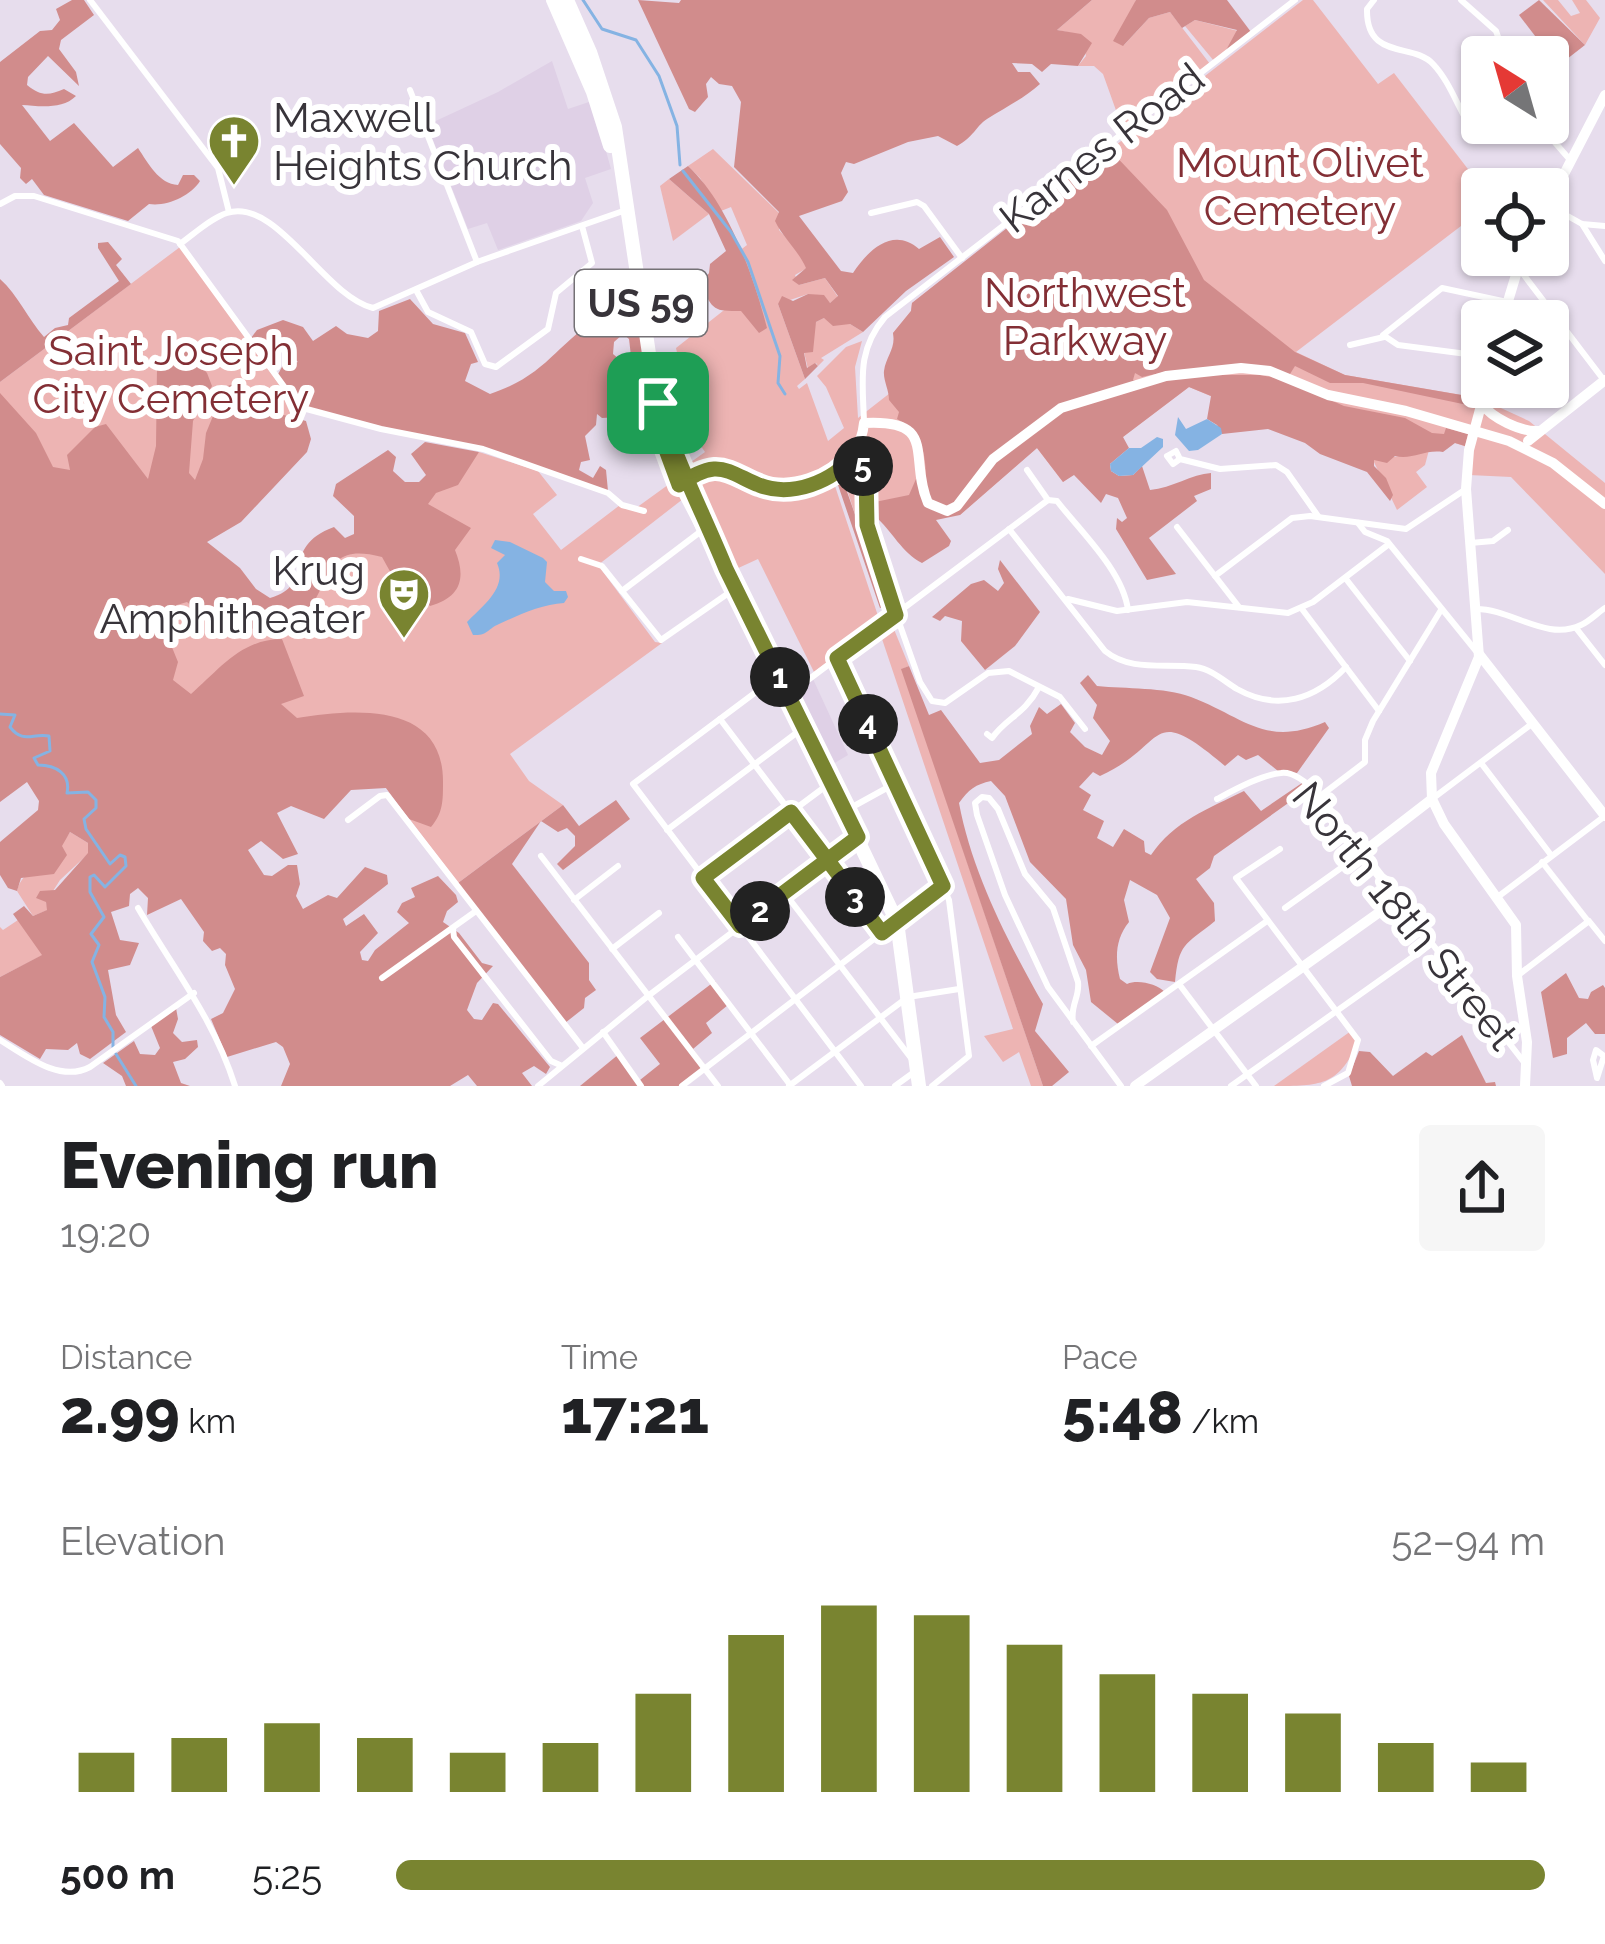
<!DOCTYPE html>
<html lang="en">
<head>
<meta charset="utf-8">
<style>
	:root { --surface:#fff; --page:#f6f6f6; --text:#202124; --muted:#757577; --accent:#798430 }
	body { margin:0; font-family:Raleway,sans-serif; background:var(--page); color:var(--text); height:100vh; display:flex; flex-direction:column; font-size:45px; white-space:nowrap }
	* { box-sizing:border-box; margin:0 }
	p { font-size:39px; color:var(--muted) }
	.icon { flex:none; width:66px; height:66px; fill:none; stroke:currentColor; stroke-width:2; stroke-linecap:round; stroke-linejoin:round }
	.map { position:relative; height:1086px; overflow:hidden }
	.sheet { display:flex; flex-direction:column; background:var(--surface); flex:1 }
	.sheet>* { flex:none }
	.needle { width:78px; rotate:323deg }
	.controls { position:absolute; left:1461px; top:36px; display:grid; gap:24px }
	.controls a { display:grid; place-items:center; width:108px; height:108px; border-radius:12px; background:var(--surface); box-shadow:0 3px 9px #0004; font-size:60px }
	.pin { position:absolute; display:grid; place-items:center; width:102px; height:102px; color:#fff; margin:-51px; border-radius:24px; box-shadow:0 6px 18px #0006 }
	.km { position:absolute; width:60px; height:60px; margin:-30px; border-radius:50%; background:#222; color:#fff; font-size:33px; line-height:60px; text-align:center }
	.round { display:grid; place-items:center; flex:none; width:126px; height:126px; border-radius:12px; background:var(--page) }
	.headline { display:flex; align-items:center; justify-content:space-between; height:204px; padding:0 60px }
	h1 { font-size:66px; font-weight:800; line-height:90px }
	.figures { display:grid; grid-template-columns:repeat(3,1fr); gap:18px; height:204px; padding:12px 60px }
	.figures div { display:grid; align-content:center }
	.figures b { font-size:60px; font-weight:800 }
	.figures small { font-size:33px; font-weight:400 }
	.figures p { font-size:33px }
	.chart { height:336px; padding:24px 60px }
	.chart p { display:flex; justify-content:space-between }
	.chart svg { width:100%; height:216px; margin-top:12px; stroke:var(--accent); stroke-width:6 }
	ul { padding:0 60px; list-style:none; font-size:39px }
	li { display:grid; grid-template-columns:192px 144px 1fr; align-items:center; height:90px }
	li i { height:30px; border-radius:15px; background:var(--accent) }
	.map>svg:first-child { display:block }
	.built { fill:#dfd0e6 }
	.green { fill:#edb4b3 }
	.forest { fill:#d18c8c }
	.water { fill:#85b3e3 }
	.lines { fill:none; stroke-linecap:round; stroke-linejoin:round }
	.stream { stroke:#85b3e3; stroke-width:3 }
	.street { stroke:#fff; stroke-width:6 }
	.secondary { stroke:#fff; stroke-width:10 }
	.primary { stroke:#fff; stroke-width:14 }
	.route-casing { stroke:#fff; stroke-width:24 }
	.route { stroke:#798430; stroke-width:15 }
	.labels { text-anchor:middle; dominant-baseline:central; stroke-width:12; stroke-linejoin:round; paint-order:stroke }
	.shield { fill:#fff; stroke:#747175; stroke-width:3 }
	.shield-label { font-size:39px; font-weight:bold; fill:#38343a }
	.poi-label { font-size:42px; fill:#38343a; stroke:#fff; text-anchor:start }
	.street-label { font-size:42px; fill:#38343a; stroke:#fff }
	.park-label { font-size:42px; fill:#832f35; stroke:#fff }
</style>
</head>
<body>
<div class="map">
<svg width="1605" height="1086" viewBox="0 0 1605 1086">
	<rect width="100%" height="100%" fill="#e7dded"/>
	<g class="built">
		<path d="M552 61 568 109 592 101 611 169 585 178 593 203 581 221 498 250 487 223 468 229 427 125 498 92Z"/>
		<path d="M813 679 848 755 828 767 794 696Z"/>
	</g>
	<g class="green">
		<path d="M1092 0H1136L1124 45 1149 18 1170 12 1210 64 1123 130 1103 74 1094 66H1078L1086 56 1081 35 1057 30Z"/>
		<path d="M1303 0H1313L1378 84 1394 73 1481 186 1467 214 1482 234V251L1461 226 1296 352 1345 375 1479 398 1529 421 1605 483V574L1511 477 1469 475 1470 448 1455 443H1323L1189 387 1063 482 1037 448 960 515 887 507 859 527 845 483 835 486 880 622 814 672 758 559 734 570 684 467 705 452 696 439 676 348 728 307 705 277 747 245 731 207 721 211 700 178 688 166 713 149 779 213V230L799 252 807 268 795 275 799 285 825 278 838 297 830 303 808 294 778 304 805 379 797 386 799 389 807 383 828 441 844 428 826 387 817 376 846 347 862 341 855 367 858 418 890 393C880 362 899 356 893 333L911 311 912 303Z"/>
		<path d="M1543 0H1558L1571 16 1580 13 1572 0H1586L1600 18 1585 45Z"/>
		<path d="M1195 20 1238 31 1225 52 1214 61 1185 26Z"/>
		<path d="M669 179 709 214 673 241 660 186Z"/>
		<path d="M180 247 294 405 303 412 171 509 256 621 479 452 538 471 557 495 533 514 561 550 620 505 636 508 672 482 683 499 598 565 655 642 662 643 510 754 529 781 563 805 458 883 386 788 0 695V382Z"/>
		<path d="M824 318 850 324 863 332 821 358 824 360 818 366 816 363 808 369 804 352 816 322Z"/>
		<path d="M1429 450 1425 465 1416 472 1427 487 1397 510 1373 460C1394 457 1409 455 1429 450Z"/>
		<path d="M891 622 909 666 902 669 1043 1086H1031L1019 1052 1003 1062 984 1036 1013 1029 879 630Z"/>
		<path d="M70 832 88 843 89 853 60 880 46 902 48 910 33 916 17 891C22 868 57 854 70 832Z"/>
		<path d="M18 920 43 955 0 977V927L3 930Z"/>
		<path d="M1351 1031 1357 1043C1339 1086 1319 1086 1274 1086Z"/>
	</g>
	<g class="forest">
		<path d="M72 0H84L94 15 61 40 59 49 76 72 79 86 48 56 28 77 27 85C41 96 48 96 64 89L76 96C62 110 38 106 22 105L50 141 74 123 113 167 138 148C148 163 159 184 178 185L183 175H194L200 181C191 196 166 207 149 204L128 221 44 195 32 179 26 184 20 178 21 168 0 144V62L40 31 52 30 60 20 56 9Z"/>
		<path d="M638 0 679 3 681 0H1092L1057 30 1081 34 1092 43 1078 66 1051 64 1042 72 1032 64 1012 63 1018 72H1030L1040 84C1023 99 1006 107 987 119 975 127 974 137 957 146L938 136 908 142 854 164 846 162 841 173 848 192 842 201 799 216 841 271 853 273C868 250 893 226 919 249L940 237 954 257 906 291 863 332 850 324 833 326 824 318 816 322 813 352 804 353 807 368 815 363 818 366 805 379 778 304 782 296 793 301 808 294 824 295 830 303 838 296 825 278 799 285 792 280 806 268C798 250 783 238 775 221L779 212 734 167 741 102 732 86 719 84 711 77 706 84 708 97 695 112 689 109Z"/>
		<path d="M1136 0H1227L1251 32 1225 52 1237 30 1195 20 1182 28 1170 12 1149 18 1123 46 1113 41Z"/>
		<path d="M1539 0 1585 45 1558 66 1519 15Z"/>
		<path d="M1108 148 1167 210 1204 280 1295 352 1345 375 1479 398 1477 407 1363 383H1330L1295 366 1290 374C1235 367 1197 364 1142 377L1135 373 1133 380 1146 384 1191 375H1260L1282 379 1344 406 1405 418 1432 433 1444 434 1446 428 1468 434 1465 446 1455 443 1443 452C1425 449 1413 460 1395 456L1387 463 1374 460V466L1386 478 1393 495 1390 501 1367 472 1320 454 1305 443 1268 429 1222 434 1217 425 1207 419 1211 396 1189 387 1123 437 1129 448 1110 464 1111 471 1119 476 1133 475 1142 466 1150 490C1172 488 1192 474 1211 473V489L1194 496 1197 501 1149 538 1176 574 1147 580 1116 529 1117 518 1122 522 1127 518 1118 498 1106 494 1101 503 1074 475 1063 482 1037 448 960 515 936 520 951 541 949 546 922 563C902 553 892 531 875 516L869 520 870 503 909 495 916 479 926 480C926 454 922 431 897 419L899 412 889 400C889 390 883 380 884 371 886 356 896 349 893 333L911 311 912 303Z"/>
		<path d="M688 166C728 203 753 274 767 328L759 333 741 311C714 311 713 311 701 285L709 273 710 264 726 251 709 214 669 179Z"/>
		<path d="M108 242 122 259 116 265 131 284 0 382V279C18 295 28 319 44 337L55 328 68 325 69 318 119 281 98 248V243Z"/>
		<path d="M410 299 433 324 465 333 478 362 471 364 465 381 490 394C548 375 556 343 602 316L614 327C624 322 629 321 639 327L657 436H650C634 407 633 370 629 339L623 334 614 342 613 354 625 364 630 377 616 391 623 390 630 407 620 417 602 418 597 414 596 425 585 436 590 460 581 462 579 470 593 478 600 466 606 470 608 491 482 448 327 415 301 406 277 376 283 365 298 362 287 352V340H279L263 352 251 338 257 330 283 320 303 327 313 341 336 326 347 334 368 338 378 331 379 311Z"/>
		<path d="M183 346 207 373 212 386 193 421 189 473 195 480 203 459 206 433 225 387 233 384 257 414 263 416 272 404 280 414 306 421 311 439 307 452 241 522 207 542 240 568 256 589 270 598C317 585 278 548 334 527L345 538 354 534V516L333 496 336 484 388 450 396 457 393 471 405 482H419L426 475 411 454 425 442 479 452 458 485 436 493 428 504 471 528 455 550C466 577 462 597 430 606L410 588 402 593 382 557C319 540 334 587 300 620L229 633 215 627 187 602 177 605 167 617 169 640 178 662 173 680 191 694C219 670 241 639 282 639L304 696 281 704 297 718C354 709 444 701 443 783 443 801 443 813 431 827L409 819 386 788 351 790 324 819 291 806 277 813 298 854 283 859 261 841 248 850 264 875 272 876 288 865H297L300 884 296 896 303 909 328 895 337 898 365 867 387 875 388 884 343 919 346 926 364 914 378 933 360 952 362 960 368 961 375 950 409 923 397 912 402 903 415 897 411 888 438 876 456 895 458 902 447 911 443 922 459 933 482 963 493 966 477 983 467 1010 474 1019 482 1020 493 1003 498 1004 550 1067 546 1074 534 1066 522 1073 532 1086H477L468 1075 450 1086H281L290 1064 283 1047 276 1042 227 1057 211 1019 223 1013 235 989 225 965 226 954 220 948 212 951 203 941 204 932 181 899 147 915 148 898 138 888 130 894 129 906 111 912 120 940 139 943 130 965 108 970 116 1015 126 1032 90 1059 80 1054 77 1043 68 1050 46 1049 40 1059 0 1035V977L42 955 13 914 24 906 33 916 47 910 46 902 36 898 40 891 55 890 88 853V843L70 832 62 846 67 855 54 874 21 878 17 891 8 888 0 875V842L38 810 39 801 27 782 0 802V393L36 433 53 467 70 470 67 455 95 427 106 424 148 479 156 446 157 367Z"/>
		<path d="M844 483 859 526 863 525 888 606 880 608 838 485Z"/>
		<path d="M1000 560 1040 612 1015 646 985 670 961 641 962 621 945 616 940 621 932 617 971 584 984 580 998 591 1004 583 998 569Z"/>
		<path d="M909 666 929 715 941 710 980 763 999 760 1032 734 1030 726 1039 707 1047 714 1061 704 1075 723 1070 732 1085 747 1102 755 1110 741 1093 718 1097 705 1080 683 1088 675 1097 686C1126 689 1164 687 1191 697 1244 717 1265 748 1325 722L1329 728 1297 773 1278 771 1258 755 1246 760 1238 755 1225 766C1147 700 1169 745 1100 776L1093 772 1079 787 1091 795 1083 810 1104 821 1097 838 1113 847 1124 829 1144 841 1145 852 1151 855C1174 821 1208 809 1244 791L1261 811 1302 783 1308 789 1214 856 1210 868 1196 879 1214 903 1215 921C1184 946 1179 943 1175 982L1157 979 1150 972 1170 918 1157 895 1130 880 1124 900 1129 922C1115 939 1115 959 1120 979L1127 984C1138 979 1157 984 1165 992L1118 1024 1091 1002 1086 970 1073 945 1066 899 1030 862 1005 796 991 781C976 784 968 790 959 803 972 873 1008 942 1043 1004L1035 1031 1069 1072 1052 1086H1043L901 669Z"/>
		<path d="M616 800 630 819 563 870 557 864 575 846V836L567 828 558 832 541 821 512 864 589 963V980L596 990 585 998 584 1008 565 1023 458 883 563 805 579 826Z"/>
		<path d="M1566 973 1579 998 1588 999 1591 992 1603 985 1605 988V1034H1595L1586 1023 1567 1038V1054L1553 1058 1541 992Z"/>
		<path d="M715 981 728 1005 706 1023 712 1033 693 1049 708 1069 686 1086H580L619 1054 640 1080 660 1064 640 1038Z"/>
		<path d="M176 1008 178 1019 173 1033 182 1042 197 1040 198 1047 185 1059 173 1062 181 1083 190 1086H126L122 1076 103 1063 134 1041 140 1054 155 1055 160 1048 151 1026Z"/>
		<path d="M1462 1035 1486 1083 1495 1082 1496 1086H1352L1349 1076 1359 1051 1370 1052 1393 1076 1426 1052 1432 1056Z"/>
	</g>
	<g class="water">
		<path d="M1178 417 1186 429 1207 419 1221 428 1222 434 1198 450 1189 451 1175 435Z"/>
		<path d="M1157 437 1163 439V447L1133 475 1119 476 1111 471 1110 464 1129 448H1141Z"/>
		<path d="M495 540 510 542 543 558 547 562 545 582 554 591H566L568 597 564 603C542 604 519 615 499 624 487 629 488 636 473 635L467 622C483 605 508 588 497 563L505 555 491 548Z"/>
	</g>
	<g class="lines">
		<g class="stream">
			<path d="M583 0 602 29 636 40 659 76 677 126 680 165"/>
			<path d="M683 171 731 232 748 262 780 356 778 383 785 394"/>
			<path d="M0 714 15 715 10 727C23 744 32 733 49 736L50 751 34 758 38 765C56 765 71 774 67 793L88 792 96 800V808L84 819 86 829 110 864 120 855 125 857 126 866 105 887 94 875 90 877V892L104 917 91 934 99 945 92 962 105 997 104 1017 113 1032V1047"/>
			<path d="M116 1054 136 1086"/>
		</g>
		<g class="street">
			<path d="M90 0 218 168 229 212"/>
			<path d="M1374 0 1367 9C1366 61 1413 42 1433 64 1452 84 1460 115 1477 137L1494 138 1516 123"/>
			<path d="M1461 0 1496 31 1505 57"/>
			<path d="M410 90 477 262"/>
			<path d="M1538 123 1571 161"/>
			<path d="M0 204 15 196H34L178 241 299 407 381 429 483 449 608 493 622 505 644 511"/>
			<path d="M1548 205 1582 224 1605 226"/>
			<path d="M871 213 917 202 924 206 962 258"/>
			<path d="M1582 224 1605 261"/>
			<path d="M180 244C194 234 211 218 227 213 277 197 324 296 373 308L477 262 626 210"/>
			<path d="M1520 270 1603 379"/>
			<path d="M416 290 428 312 471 332 485 364 496 367 548 329 556 293 592 263 582 226"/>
			<path d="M1350 345 1384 337"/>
			<path d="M1482 356 1398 345 1383 335 1442 288 1507 302"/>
			<path d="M864 423C863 382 856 351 885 317L1295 0"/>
			<path d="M854 455 866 471 869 537 920 682 932 701 945 703 988 673 1009 671 1060 697 1085 729"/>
			<path d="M1180 459 1173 464 1167 456 1176 451 1180 459 1220 469 1276 465 1287 472 1318 516"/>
			<path d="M1027 470 1048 500 1057 501C1081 532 1123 571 1128 610"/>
			<path d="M1358 523 1365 532 1387 541 1476 651"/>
			<path d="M1177 527 1239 607"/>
			<path d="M1009 529 1105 651C1131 672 1164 663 1196 667 1211 669 1224 681 1237 689 1278 712 1316 699 1346 667"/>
			<path d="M1470 543 1493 541 1508 530"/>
			<path d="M581 559 602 566 661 640 733 590"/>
			<path d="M1215 576 1292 518 1310 516 1406 529 1463 491"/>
			<path d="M1346 579 1410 661"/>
			<path d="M622 591 700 532"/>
			<path d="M1068 599 1117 611 1187 602 1288 613 1313 602 1389 544"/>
			<path d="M1302 609 1379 711"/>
			<path d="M1475 609C1511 608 1546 642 1581 625 1590 621 1597 613 1605 608"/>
			<path d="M1576 628 1605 665"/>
			<path d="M837 658 949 900 969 1056 932 1086"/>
			<path d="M776 677 633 784 861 1086"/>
			<path d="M792 692 1048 500"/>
			<path d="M720 719 882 933"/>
			<path d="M987 734 992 738C1007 717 1024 715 1039 687"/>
			<path d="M1481 763 1551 855"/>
			<path d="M1319 797 1365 762V740L1373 721 1441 610"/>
			<path d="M1217 799C1234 790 1261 775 1281 773 1309 769 1346 832 1362 853L1285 908"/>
			<path d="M1432 799 1533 723"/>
			<path d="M845 811 894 784"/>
			<path d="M348 820 380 796 387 795 583 1048"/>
			<path d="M667 830 803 728"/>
			<path d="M1280 849 1236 878 1358 1040 1348 1073 1324 1086"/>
			<path d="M541 856 718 1086"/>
			<path d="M1542 862 1588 921"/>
			<path d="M703 878 830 783"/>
			<path d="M784 892 911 1058"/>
			<path d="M1499 896 1605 816"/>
			<path d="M574 900 618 866"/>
			<path d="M1399 901 1523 1061"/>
			<path d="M138 908C173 968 214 1019 235 1086"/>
			<path d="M453 929 454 937 551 1061 560 1065"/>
			<path d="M678 937 791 1086"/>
			<path d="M612 949 659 913"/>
			<path d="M1517 976 1589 921 1605 941"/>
			<path d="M382 978 476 911"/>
			<path d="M1179 984 1256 1086"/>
			<path d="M1073 1022C1070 1005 1080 997 1078 982L1053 908 1025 874 998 809 989 798 982 797 975 803 977 815 1005 895 1048 987 1121 1086"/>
			<path d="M603 1032 641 1086"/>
			<path d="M0 1040C26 1056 60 1083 90 1067L194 993"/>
			<path d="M1091 1046 1267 921"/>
			<path d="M1596 1050 1604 1056 1597 1078 1593 1060Z"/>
			<path d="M0 1083 2 1086"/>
			<path d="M538 1086 648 996 857 838"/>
			<path d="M682 1086 943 886"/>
			<path d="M789 1086 908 997 959 989"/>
			<path d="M895 1086 917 1070"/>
			<path d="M1231 1086 1431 944"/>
		</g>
		<g class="secondary">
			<path d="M1548 205 1605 95"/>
			<path d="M1502 321 1522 255"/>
			<path d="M1486 387 1469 450 1466 489 1479 657 1431 773 1432 799 1444 824 1516 925 1517 976 1527 1042 1525 1086"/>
			<path d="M1481 403C1492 418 1520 432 1539 431"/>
			<path d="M1528 441 1605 380"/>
			<path d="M679 485C690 478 700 470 713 469 732 468 749 483 767 488 811 500 860 467 864 423 939 419 908 457 928 503L947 511 957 506 993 459 1061 408 1166 376 1241 368 1270 371 1328 395 1406 411 1509 441 1553 463 1605 504"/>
			<path d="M1479 654 1605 816"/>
			<path d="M1135 1086 1398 899 1362 853 1432 799"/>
		</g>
		<g class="primary">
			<path d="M553 0 593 92 610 146"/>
			<path d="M567 0 590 52 615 127 660 427 668 460 772 660 897 922 919 1086"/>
		</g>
	</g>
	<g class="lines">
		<g class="route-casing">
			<path id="route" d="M658 403C676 461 703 513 726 569L858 837C818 867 779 896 740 926L703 878 791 812 835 870 882 933 943 886 837 658 896 615 867 525 866 471 854 455C833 482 791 498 759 485 744 480 730 468 714 469 701 470 690 478 679 485L662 439 658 403"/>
		</g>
		<use href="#route" class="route"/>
	</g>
	<defs>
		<g id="church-pin" transform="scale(2.7)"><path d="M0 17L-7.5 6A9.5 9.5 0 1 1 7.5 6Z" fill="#798430" stroke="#fff"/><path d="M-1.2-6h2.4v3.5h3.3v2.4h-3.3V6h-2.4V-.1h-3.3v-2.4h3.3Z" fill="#fff"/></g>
		<g id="theatre-pin" transform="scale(2.7)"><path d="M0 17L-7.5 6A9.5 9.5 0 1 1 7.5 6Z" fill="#798430" stroke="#fff"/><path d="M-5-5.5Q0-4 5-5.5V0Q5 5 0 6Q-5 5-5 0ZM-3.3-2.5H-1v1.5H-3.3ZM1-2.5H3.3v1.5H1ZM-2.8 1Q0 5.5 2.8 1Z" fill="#fff"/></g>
	</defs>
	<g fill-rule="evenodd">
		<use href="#church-pin" x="234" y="141"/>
		<use href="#theatre-pin" x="404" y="594"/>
	</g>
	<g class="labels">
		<rect class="shield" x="575" y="270" width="132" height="66" rx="9"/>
		<g class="shield-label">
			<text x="641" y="303">US 59</text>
		</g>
		<g class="poi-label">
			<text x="273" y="117">Maxwell<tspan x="273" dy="48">Heights Church</tspan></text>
			<text x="365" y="570" text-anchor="end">Krug<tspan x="365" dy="48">Amphitheater</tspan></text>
		</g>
		<g class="street-label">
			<text transform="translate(1102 148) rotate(-38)">Karnes Road</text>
			<text transform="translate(1405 916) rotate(51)">North 18th Street</text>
		</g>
		<g class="park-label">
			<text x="1300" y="162">Mount Olivet<tspan x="1300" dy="48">Cemetery</tspan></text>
			<text x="1085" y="292">Northwest<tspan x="1085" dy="48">Parkway</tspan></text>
			<text x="171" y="350">Saint Joseph<tspan x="171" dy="48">City Cemetery</tspan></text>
		</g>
	</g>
</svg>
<div class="controls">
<a><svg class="needle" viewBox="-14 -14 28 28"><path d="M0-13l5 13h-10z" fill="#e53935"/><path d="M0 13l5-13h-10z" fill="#757577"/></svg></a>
<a><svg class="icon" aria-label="locate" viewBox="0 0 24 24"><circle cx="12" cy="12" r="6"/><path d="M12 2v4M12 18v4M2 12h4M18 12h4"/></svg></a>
<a><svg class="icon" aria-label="layers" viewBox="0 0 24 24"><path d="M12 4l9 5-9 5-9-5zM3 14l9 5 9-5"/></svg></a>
</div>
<div class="pin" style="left:658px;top:403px;background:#1e9e55"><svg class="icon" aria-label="arrive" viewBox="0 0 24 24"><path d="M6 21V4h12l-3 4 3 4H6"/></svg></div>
<b class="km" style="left:780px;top:677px">1</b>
<b class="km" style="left:760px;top:911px">2</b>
<b class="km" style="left:855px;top:897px">3</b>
<b class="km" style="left:868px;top:724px">4</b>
<b class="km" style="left:863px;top:466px">5</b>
</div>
<section class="sheet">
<div class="headline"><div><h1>Evening run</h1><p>19:20</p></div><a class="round"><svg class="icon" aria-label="share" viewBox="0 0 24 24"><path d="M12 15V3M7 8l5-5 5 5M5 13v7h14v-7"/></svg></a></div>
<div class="figures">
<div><p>Distance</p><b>2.99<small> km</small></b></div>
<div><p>Time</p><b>17:21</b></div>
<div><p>Pace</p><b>5:48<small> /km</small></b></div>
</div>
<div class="chart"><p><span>Elevation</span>52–94 m</p>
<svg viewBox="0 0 160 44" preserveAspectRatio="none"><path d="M5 44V36M15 44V33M25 44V30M35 44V33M45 44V36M55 44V34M65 44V24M75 44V12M85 44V6M95 44V8M105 44V14M115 44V20M125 44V24M135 44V28M145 44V34M155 44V38"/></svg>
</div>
<ul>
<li><b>500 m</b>5:25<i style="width:100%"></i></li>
</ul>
</section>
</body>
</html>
